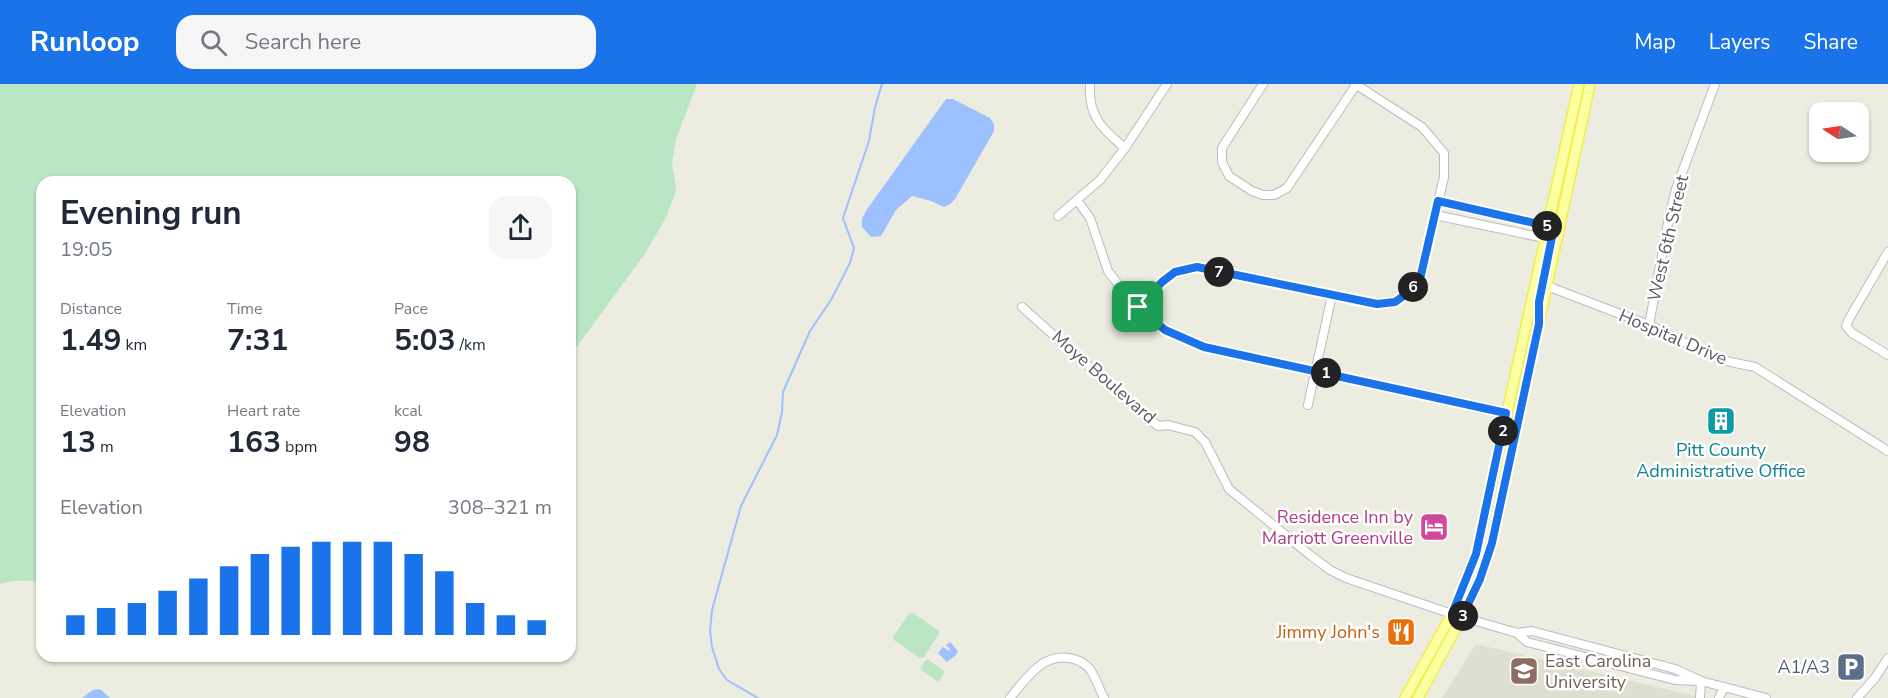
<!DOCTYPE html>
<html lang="en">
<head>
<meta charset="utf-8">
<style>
	:root { --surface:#fff; --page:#f6f6f7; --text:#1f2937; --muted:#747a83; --accent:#1a73e8 }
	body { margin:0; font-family:"Nunito Sans",sans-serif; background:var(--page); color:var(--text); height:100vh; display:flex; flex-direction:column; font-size:22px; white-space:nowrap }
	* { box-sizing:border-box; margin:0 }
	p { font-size:20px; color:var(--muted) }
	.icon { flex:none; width:33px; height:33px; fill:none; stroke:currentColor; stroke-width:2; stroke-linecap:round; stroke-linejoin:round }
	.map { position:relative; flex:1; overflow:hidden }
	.drawer { position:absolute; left:36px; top:92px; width:540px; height:486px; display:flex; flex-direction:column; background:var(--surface); border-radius:18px; box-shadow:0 2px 4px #0004 }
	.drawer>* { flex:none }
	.needle { width:39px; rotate:282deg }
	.controls { position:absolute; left:1809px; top:18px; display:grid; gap:12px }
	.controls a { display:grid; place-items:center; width:60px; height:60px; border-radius:12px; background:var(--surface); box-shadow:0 2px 4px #0004; font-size:30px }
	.pin { position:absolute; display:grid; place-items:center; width:51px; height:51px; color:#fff; margin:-26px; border-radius:12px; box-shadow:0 3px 9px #0006 }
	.km { position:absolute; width:30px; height:30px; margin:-15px; border-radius:50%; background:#222; color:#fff; font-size:16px; line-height:30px; text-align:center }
	.round { display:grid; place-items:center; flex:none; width:63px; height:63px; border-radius:18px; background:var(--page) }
	.headline { display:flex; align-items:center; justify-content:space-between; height:102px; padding:0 24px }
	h1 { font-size:33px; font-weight:700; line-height:45px }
	.figures { display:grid; grid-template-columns:repeat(3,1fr); gap:9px; height:102px; padding:6px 24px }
	.figures div { display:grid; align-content:center }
	.figures b { font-size:30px; font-weight:700 }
	.figures small { font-size:16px; font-weight:400 }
	.figures p { font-size:16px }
	.chart { height:168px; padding:12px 24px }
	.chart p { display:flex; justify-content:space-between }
	.chart svg { width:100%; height:108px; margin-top:6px; stroke:var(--accent); stroke-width:6 }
	header { display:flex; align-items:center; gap:36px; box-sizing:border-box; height:84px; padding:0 30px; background:var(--accent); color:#fff }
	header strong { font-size:28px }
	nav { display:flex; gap:33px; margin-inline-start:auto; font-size:21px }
	.search { width:420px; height:54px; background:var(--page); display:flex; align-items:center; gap:15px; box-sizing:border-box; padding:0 21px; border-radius:18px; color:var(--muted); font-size:22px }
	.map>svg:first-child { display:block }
	.education { fill:#dfdfd0 }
	.green { fill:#bae6c4 }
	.water { fill:#9dc0ff }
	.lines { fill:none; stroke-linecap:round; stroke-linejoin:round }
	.stream { stroke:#9dc0ff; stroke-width:2 }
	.minor-casing { stroke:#bbbcc2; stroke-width:10 }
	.major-casing { stroke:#f6eb4f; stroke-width:12 }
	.minor { stroke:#fff; stroke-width:8 }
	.major { stroke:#faffa2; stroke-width:9 }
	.route-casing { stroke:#fff; stroke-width:12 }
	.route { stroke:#1a73e8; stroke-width:8 }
	.labels { text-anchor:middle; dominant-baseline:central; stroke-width:5; stroke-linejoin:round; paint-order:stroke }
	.street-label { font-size:18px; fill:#595b62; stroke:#fff }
	.culture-label { font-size:18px; fill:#0d838f; stroke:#fff }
	.hotel-label { font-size:18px; fill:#b23c85; stroke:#fff; text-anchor:end }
	.food-label { font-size:18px; fill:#c56008; stroke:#fff; text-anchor:end }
	.education-label { font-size:18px; fill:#785e54; stroke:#fff; text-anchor:start }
	.service-label { font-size:18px; fill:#4e5e75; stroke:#fff; text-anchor:end }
</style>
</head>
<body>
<header>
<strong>Runloop</strong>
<div class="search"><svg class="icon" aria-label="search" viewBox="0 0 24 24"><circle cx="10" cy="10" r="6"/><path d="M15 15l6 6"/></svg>Search here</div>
<nav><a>Map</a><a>Layers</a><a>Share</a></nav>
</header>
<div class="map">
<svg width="1888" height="614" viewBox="0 0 1888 614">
	<rect width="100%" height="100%" fill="#edece0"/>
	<path class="education" d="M1476 560 1703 614H1442Z"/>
	<g class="green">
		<path d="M0 0H697L676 55 672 79 676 103 674 113 664 137 644 171 570 272V98H42V500C29 495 13 496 0 500Z"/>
		<path d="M913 529 939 547V550L923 574H920L894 556 893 553 909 530Z"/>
		<path d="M927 575 945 588 938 598 920 585Z"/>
	</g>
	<g class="water">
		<path d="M946 15H953L990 34 994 40V47L955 115 950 120 944 123 931 117 912 112 896 126 881 152 871 153 862 143V134L868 124Z"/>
		<path d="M950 558 958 567 955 572 947 578 938 569 943 563 949 567 950 565 946 561Z"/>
		<path d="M100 605 110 614H82L93 606Z"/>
	</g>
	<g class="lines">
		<path class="stream" d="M758 614 727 596 719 585 712 563 710 547 712 526 741 422 777 351 782 328 783 308 810 247 831 216 850 179 854 164 843 134 869 57 875 23 882 0"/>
		<g class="minor-casing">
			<g id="minor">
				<path d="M1090 0C1088 32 1102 45 1125 64"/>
				<path d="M1263 0 1222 64V78L1229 92 1252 107 1263 111H1274L1287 104 1356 1"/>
				<path d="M1077 116 1090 134 1108 187 1121 204 1138 223 1165 246 1204 263 1506 329"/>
				<path d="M1438 117 1547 142"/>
				<path d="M1435 131 1544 154"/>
				<path d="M1058 132 1100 96 1125 64 1167 0"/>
				<path d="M1888 168 1849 235 1846 242 1852 249 1888 271"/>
				<path d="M1547 202 1649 241 1721 276 1755 283 1888 367"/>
				<path d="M1022 223 1078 273 1158 342 1168 341 1195 348 1205 358 1229 405 1310 471 1330 486 1346 494 1452 530 1517 549 1532 547 1675 585 1701 597 1766 614"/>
				<path d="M1138 223 1162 198 1175 188 1197 183 1377 220C1399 217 1406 212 1420 195L1444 93V69L1422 43 1355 0"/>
				<path d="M1649 241 1668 139 1676 105 1715 0"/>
				<path d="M1308 321 1332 211"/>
				<path d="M1517 549 1527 558 1675 596 1697 597"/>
				<path d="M1010 614C1026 595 1041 570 1069 574 1076 575 1084 579 1089 584 1096 593 1099 605 1104 614"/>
				<path d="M1700 614 1701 597"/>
				<path d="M1719 614 1724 603"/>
				<path d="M1857 614 1875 594 1888 574"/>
			</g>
		</g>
		<g class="major-casing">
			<g id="major">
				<path d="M1405 614 1452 530 1476 470 1579 0"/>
				<path d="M1418 614 1462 533 1480 495 1492 459 1590 0"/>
			</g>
		</g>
		<use href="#minor" class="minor"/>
		<use href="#major" class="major"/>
	</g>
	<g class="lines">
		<g class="route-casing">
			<path id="route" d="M1438 117 1547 142 1551 144 1553 148 1539 218V240L1492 459 1480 495 1462 533 1452 530 1476 470 1506 329 1204 263 1165 246 1138 223 1162 198 1175 188 1197 183 1377 220 1395 218 1409 208 1420 195Z"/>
		</g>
		<use href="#route" class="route"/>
	</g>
	<defs>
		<g id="building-square" transform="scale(1.5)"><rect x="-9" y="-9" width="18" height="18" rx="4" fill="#0f9aa8" stroke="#fff"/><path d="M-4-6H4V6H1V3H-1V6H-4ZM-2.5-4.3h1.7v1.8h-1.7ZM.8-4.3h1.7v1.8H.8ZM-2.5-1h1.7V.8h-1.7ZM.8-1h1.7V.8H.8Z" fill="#fff"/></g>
		<g id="hotel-square" transform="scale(1.5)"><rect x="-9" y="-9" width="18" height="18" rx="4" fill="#d1479c" stroke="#fff"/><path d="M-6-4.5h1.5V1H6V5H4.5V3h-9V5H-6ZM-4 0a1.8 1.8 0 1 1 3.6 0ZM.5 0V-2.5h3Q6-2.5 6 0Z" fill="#fff"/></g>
		<g id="restaurant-square" transform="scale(1.5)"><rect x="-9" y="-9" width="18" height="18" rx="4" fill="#e8710a" stroke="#fff"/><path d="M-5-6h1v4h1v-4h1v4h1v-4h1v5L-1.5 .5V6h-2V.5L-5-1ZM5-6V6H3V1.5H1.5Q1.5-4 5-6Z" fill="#fff"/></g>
		<g id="parking-square" transform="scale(1.5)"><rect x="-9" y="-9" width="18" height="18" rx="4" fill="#5c6f8a" stroke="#fff"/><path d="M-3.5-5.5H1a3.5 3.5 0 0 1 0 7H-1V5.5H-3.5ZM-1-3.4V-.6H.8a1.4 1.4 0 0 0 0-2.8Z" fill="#fff"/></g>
		<g id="university-square" transform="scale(1.5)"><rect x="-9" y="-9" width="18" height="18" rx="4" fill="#8d6e63" stroke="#fff"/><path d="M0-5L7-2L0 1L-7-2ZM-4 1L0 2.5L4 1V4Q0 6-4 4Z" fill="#fff"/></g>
	</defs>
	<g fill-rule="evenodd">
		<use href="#building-square" x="1721" y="337"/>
		<use href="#hotel-square" x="1434" y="443"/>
		<use href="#restaurant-square" x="1401" y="548"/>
		<use href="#parking-square" x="1851" y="583"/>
		<use href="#university-square" x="1524" y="587"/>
	</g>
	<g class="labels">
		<g class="street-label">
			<text transform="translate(1668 154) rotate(-77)">West 6th Street</text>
			<text transform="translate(1673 253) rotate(23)">Hospital Drive</text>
			<text transform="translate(1104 293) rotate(41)">Moye Boulevard</text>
		</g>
		<g class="culture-label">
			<text x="1721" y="366">Pitt County<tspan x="1721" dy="21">Administrative Office</tspan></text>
		</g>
		<g class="hotel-label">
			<text x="1413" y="433">Residence Inn by<tspan x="1413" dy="21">Marriott Greenville</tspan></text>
		</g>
		<g class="food-label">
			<text x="1380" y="548">Jimmy John's</text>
		</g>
		<g class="education-label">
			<text x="1545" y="577">East Carolina<tspan x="1545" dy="21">University</tspan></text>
		</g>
		<g class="service-label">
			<text x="1830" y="583">A1/A3</text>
		</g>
	</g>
</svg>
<div class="controls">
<a><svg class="needle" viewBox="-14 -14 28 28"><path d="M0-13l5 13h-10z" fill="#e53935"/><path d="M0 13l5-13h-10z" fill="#747a83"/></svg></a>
</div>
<div class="pin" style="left:1138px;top:223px;background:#1e9e55"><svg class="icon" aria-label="arrive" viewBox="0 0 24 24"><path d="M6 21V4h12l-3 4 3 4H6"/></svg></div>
<b class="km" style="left:1326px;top:289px">1</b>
<b class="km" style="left:1503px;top:347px">2</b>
<b class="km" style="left:1463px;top:532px">3</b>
<b class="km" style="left:1547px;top:142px">5</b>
<b class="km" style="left:1413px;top:203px">6</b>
<b class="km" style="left:1219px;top:188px">7</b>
<section class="drawer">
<div class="headline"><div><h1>Evening run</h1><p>19:05</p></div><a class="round"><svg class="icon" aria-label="share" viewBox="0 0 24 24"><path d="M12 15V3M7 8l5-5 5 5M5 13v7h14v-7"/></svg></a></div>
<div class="figures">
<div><p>Distance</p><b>1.49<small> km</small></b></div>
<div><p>Time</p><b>7:31</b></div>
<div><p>Pace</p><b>5:03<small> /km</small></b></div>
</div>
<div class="figures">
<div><p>Elevation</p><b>13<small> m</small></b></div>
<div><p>Heart rate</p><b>163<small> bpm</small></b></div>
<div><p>kcal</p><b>98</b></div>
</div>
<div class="chart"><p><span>Elevation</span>308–321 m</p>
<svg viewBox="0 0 160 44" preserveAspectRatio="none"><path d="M5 44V36M15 44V33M25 44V31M35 44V26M45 44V21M55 44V16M65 44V11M75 44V8M85 44V6M95 44V6M105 44V6M115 44V11M125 44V18M135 44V31M145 44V36M155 44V38"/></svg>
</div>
</section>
</div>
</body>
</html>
